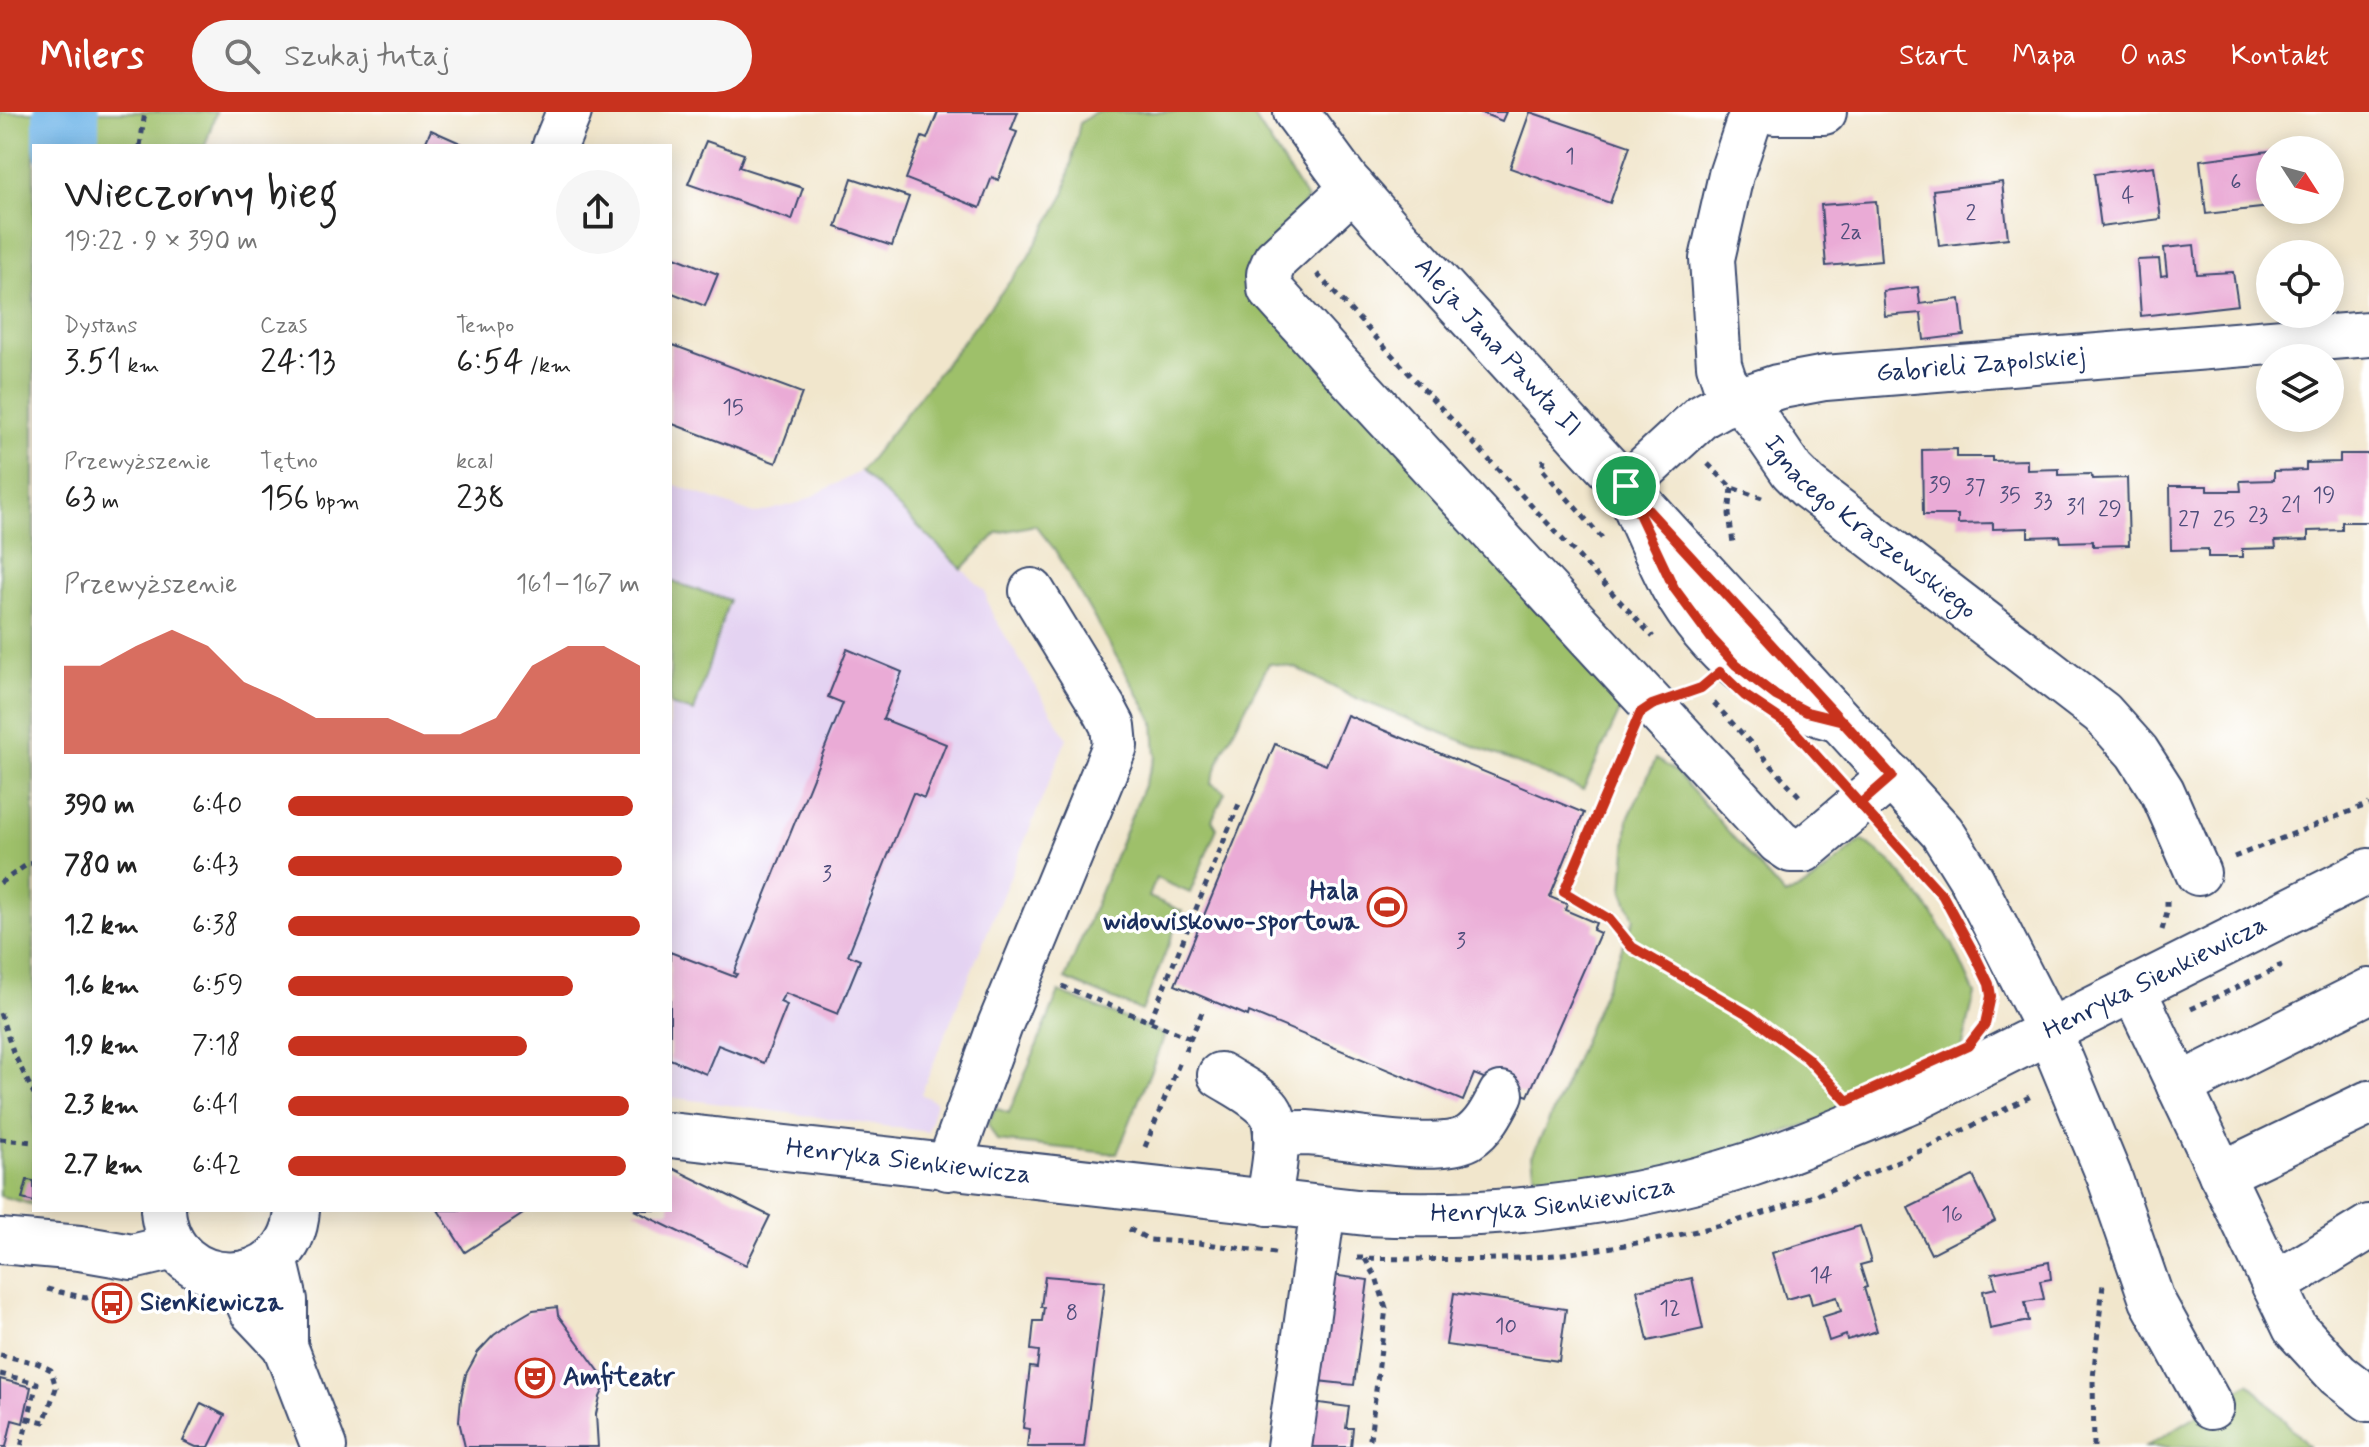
<!DOCTYPE html>
<html lang="pl">
<head>
<meta charset="utf-8">
<style>
	:root { --surface:#fff; --page:#f6f6f6; --text:#222; --muted:#767676; --accent:#c8321e }
	body { margin:0; font-family:Mynerve,sans-serif; background:var(--page); color:var(--text); height:100vh; display:flex; flex-direction:column; font-size:30px; white-space:nowrap }
	* { box-sizing:border-box; margin:0 }
	p { font-size:26px; color:var(--muted) }
	.icon { flex:none; width:44px; height:44px; fill:none; stroke:currentColor; stroke-width:2; stroke-linecap:round; stroke-linejoin:round }
	.map { position:relative; flex:1; overflow:hidden }
	.panel { position:absolute; left:32px; top:32px; width:640px; height:1068px; display:flex; flex-direction:column; background:var(--surface); border-radius:0px; box-shadow:0 4px 20px #0003 }
	.panel>* { flex:none }
	.needle { width:52px; rotate:126deg }
	.controls { position:absolute; left:2256px; top:24px; display:grid; gap:16px }
	.controls a { display:grid; place-items:center; width:88px; height:88px; border-radius:50%; background:var(--surface); box-shadow:0 4px 20px #0003; font-size:40px }
	.pin { position:absolute; display:grid; place-items:center; width:68px; height:68px; color:#fff; margin:-34px; border:4px solid #fff; border-radius:50%; box-shadow:0 2px 8px #0007 }
	.round { display:grid; place-items:center; flex:none; width:84px; height:84px; border-radius:42px; background:var(--page) }
	.overview { display:flex; align-items:center; justify-content:space-between; height:136px; padding:0 32px }
	h1 { font-size:44px; font-weight:600; line-height:60px }
	.metrics { display:grid; grid-template-columns:repeat(3,1fr); gap:12px; height:136px; padding:8px 32px }
	.metrics div { display:grid; align-content:center }
	.metrics b { font-size:34px; font-weight:600 }
	.metrics small { font-size:22px; font-weight:400 }
	.metrics p { font-size:22px }
	.chart { height:224px; padding:16px 32px }
	.chart p { display:flex; justify-content:space-between }
	.chart svg { width:100%; height:144px; margin-top:8px; fill:var(--accent); opacity:.7 }
	ul { padding:0 32px; list-style:none; font-size:26px }
	li { display:grid; grid-template-columns:128px 96px 1fr; align-items:center; height:60px }
	li i { height:20px; border-radius:10px; background:var(--accent) }
	header { display:flex; align-items:center; gap:48px; box-sizing:border-box; height:112px; padding:0 40px; background:var(--accent); color:#fff }
	header strong { font-size:38px }
	nav { display:flex; gap:44px; margin-inline-start:auto; font-size:28px }
	.search { width:560px; height:72px; background:var(--page); display:flex; align-items:center; gap:20px; box-sizing:border-box; padding:0 28px; border-radius:44px; color:var(--muted); font-size:30px }
	.map>svg:first-child { display:block }
	.built { fill:#e4d3f2 }
	.green { fill:#9ec06a; stroke:#5c7864; stroke-width:2 }
	.lines { fill:none; stroke-linecap:round; stroke-linejoin:round }
	.river { stroke:#73b7e9; stroke-width:66 }
	.building { fill:#eaabd6 }
	.minor-casing { stroke:#3b4a6e; stroke-width:48 }
	.path { stroke:#3b4a6e; stroke-width:5; stroke-dasharray:6 6; stroke-linecap:butt }
	.minor { stroke:#fff; stroke-width:44 }
	.route-casing { stroke:#fff; stroke-width:16 }
	.route { stroke:#c8321e; stroke-width:10 }
	.labels { text-anchor:middle; dominant-baseline:central; stroke-width:7; stroke-linejoin:round; paint-order:stroke }
	.number-label { font-size:22px; fill:#4f4e7c }
	.street-label { font-size:26px; fill:#1b2f5e; stroke:#fff }
	.poi-label { font-size:26px; font-weight:bold; fill:#1b2f5e; stroke:#fff; text-anchor:start }
</style>
</head>
<body>
<header>
<strong>Milers</strong>
<div class="search"><svg class="icon" aria-label="search" viewBox="0 0 24 24"><circle cx="10" cy="10" r="6"/><path d="M15 15l6 6"/></svg>Szukaj tutaj</div>
<nav><a>Start</a><a>Mapa</a><a>O nas</a><a>Kontakt</a></nav>
</header>
<div class="map">
<svg width="2369" height="1335" viewBox="0 0 2369 1335">
	<rect width="100%" height="100%" fill="#fff"/>
	<filter id="ink" filterUnits="userSpaceOnUse"><feTurbulence type="fractalNoise" baseFrequency=".0125" numOctaves="2"/><feDisplacementMap in="SourceGraphic" scale="16" xChannelSelector="R" yChannelSelector="G"/><feConvolveMatrix kernelMatrix="1 2 1 2 8 2 1 2 1" color-interpolation-filters="sRGB"/></filter>
	<filter id="wash" filterUnits="userSpaceOnUse"><feTurbulence type="fractalNoise" baseFrequency=".006" numOctaves="4" result="noise"/><feDisplacementMap in="SourceGraphic" scale="32" xChannelSelector="R" yChannelSelector="G"/><feGaussianBlur stdDeviation="1.8" result="paint"/><feColorMatrix in="noise" values="0 0 0 0 0 0 0 0 0 0 0 0 0 0 0 0 0 1.4 0 .05"/><feComposite in="paint" operator="in"/></filter>
	<g filter="url(#wash)">
		<rect width="100%" height="100%" fill="#f1e6cc"/>
		<path class="built" d="M861 359 985 479 988 492 994 505 1067 626 921 982 936 990 928 1020 670 985V371L754 402 799 391Z"/>
		<g class="green">
			<path d="M0 0H216L205 34H34V1093L0 1084Z"/>
			<path d="M1095 0H1251L1307 87 1250 160 1627 584 1583 678 1351 584 1296 556 1269 551 1223 639 1211 671 1225 680 1212 708 1217 716 1190 781 1156 766 1149 785 1182 799 1142 899 1065 867 1156 644 1154 610 1055 438 1035 413 997 421 962 457 861 359 1026 149 1064 84 1080 11Z"/>
			<path d="M670 469 729 488 694 600 670 593Z"/>
			<path d="M1656 647 1676 660 1785 784 1811 771 1862 728 1891 750 1925 791 1953 833 1975 882 1955 966 1539 1097 1532 1044 1560 985 1634 807 1623 780 1628 707Z"/>
			<path d="M1059 880 1165 923 1117 1042 997 1029 988 1012 995 996 1009 1001Z"/>
			<path d="M2249 1271 2309 1335H2146Z"/>
		</g>
		<g class="lines">
			<path class="river" d="M66 34V0"/>
		</g>
		<g id="blocks">
			<g class="building">
				<path d="M938 0H1018L1011 18 1017 20 998 68 992 65 980 96 906 67 922 25 927 27Z"/>
				<path d="M1479 0H1506L1502 9Z"/>
				<path d="M1530 0 1630 34 1610 91 1510 56Z"/>
				<path d="M431 18 467 34H424Z"/>
				<path d="M706 29 744 42 739 55 803 76 792 108 688 72Z"/>
				<path d="M2270 39V95L2206 102 2200 48Z"/>
				<path d="M2154 54 2161 107 2101 115 2094 62Z"/>
				<path d="M852 66 909 85 892 134 836 115Z"/>
				<path d="M2002 70 2008 126 1939 134 1933 78Z"/>
				<path d="M1876 89 1881 149 1826 154 1821 93Z"/>
				<path d="M2194 133 2197 162 2233 160 2238 193 2141 204 2137 148 2159 147 2161 164 2167 163 2164 136Z"/>
				<path d="M672 144 718 162 705 194 670 180Z"/>
				<path d="M1918 175 1920 192 1960 187 1964 223 1924 228 1921 201 1885 204 1883 179Z"/>
				<path d="M670 232 802 281 776 351 670 311Z"/>
				<path d="M1957 337V345H1992V349L2027 348V358L2059 357V363L2091 362 2092 367 2127 366 2129 433 2093 434V429L2061 430 2060 424 2028 425V416L1993 417V411L1958 412V403H1923L1922 338Z"/>
				<path d="M2340 342H2369V410H2342V418L2308 419V428L2275 429 2276 436 2242 437V445H2208V437L2171 438 2170 374H2207V379H2241L2240 369 2274 368V359L2306 358V351L2340 350Z"/>
				<path d="M847 537 902 560 883 607 946 632 924 686 913 681 848 843 860 848 838 902 785 881 780 890 787 893 764 951 718 933 706 962 670 947V840L735 865 737 862 734 861 843 591 828 585Z"/>
				<path d="M1347 603 1584 701 1550 785 1567 792 1565 798 1596 811 1593 818 1600 821 1528 984 1474 962 1463 989 1249 900 1248 904 1175 873 1275 632 1326 653Z"/>
				<path d="M670 1055 770 1104 746 1153 634 1098H670Z"/>
				<path d="M1973 1064 1995 1109 1931 1142 1908 1096Z"/>
				<path d="M27 1068 34 1069V1090L22 1087Z"/>
				<path d="M438 1098H521L523 1102 465 1140Z"/>
				<path d="M1860 1114 1871 1150 1860 1153 1867 1175 1864 1176 1877 1219 1847 1228 1846 1223 1829 1229 1822 1205 1841 1199 1837 1185 1812 1192 1809 1181 1786 1187 1772 1141Z"/>
				<path d="M2049 1150 2051 1167 2040 1169 2044 1187 2025 1190 2029 1209 1990 1217 1983 1179 1996 1176 1992 1161Z"/>
				<path d="M1332 1163 1368 1168 1354 1273 1318 1269Z"/>
				<path d="M1045 1164 1105 1169 1084 1335H1027L1029 1317 1023 1316 1030 1255 1037 1256 1039 1239 1031 1238 1034 1209H1042L1044 1195H1041Z"/>
				<path d="M1692 1166 1703 1217 1648 1229 1637 1178Z"/>
				<path d="M1454 1181 1566 1197 1559 1249 1446 1233Z"/>
				<path d="M557 1195 558 1203 607 1270 600 1285 596 1302 598 1335H465L459 1309 461 1286 466 1262 478 1240 494 1223 514 1209 533 1198Z"/>
				<path d="M0 1267 31 1275 23 1311 12 1308 6 1335H0Z"/>
				<path d="M1312 1290 1349 1295 1346 1316H1353L1351 1335H1306Z"/>
				<path d="M201 1291 225 1303 209 1335H196L183 1329Z"/>
			</g>
		</g>
	</g>
	<g filter="url(#ink)">
		<use href="#blocks" fill-opacity="0" stroke="#3b4a6e" stroke-width="2"/>
		<g class="lines">
			<g class="minor-casing">
				<g id="minor">
					<path id="s1" d="M1296 0 1346 68 1389 117 1942 720 1972 768 2049 919 2109 1064 2152 1188 2211 1295"/>
					<path id="s2" d="M1752 0 1731 63 1712 147 1719 253 1725 271 1757 308 1792 359 1808 375 2102 601 2137 640 2162 679 2198 761"/>
					<path d="M1774 0H1824"/>
					<path d="M555 34 569 0"/>
					<path d="M1353 76 1275 148 1269 162 1270 177 1334 248 1779 730 1791 738H1804L1892 664"/>
					<path id="s3" d="M1836 607C1766 589 1708 538 1673 475 1656 443 1642 408 1626 374L1702 304 1720 294 1777 275 1825 266 2369 222"/>
					<path d="M2133 877 2295 1216 2338 1263 2369 1287"/>
					<path d="M1220 963C1236 973 1255 982 1268 996 1284 1014 1272 1068 1268 1091"/>
					<path d="M2179 974 2369 879"/>
					<path d="M1276 1022C1287 1021 1297 1021 1307 1021 1345 1023 1436 1043 1468 1026 1484 1016 1493 998 1501 982"/>
					<path id="s4" d="M670 1023 1366 1101C1496 1107 1627 1092 1751 1052 1805 1034 1858 1011 1910 989L2369 759"/>
					<path d="M948 1056 1000 913 1115 634 1113 614 1104 597 1032 479"/>
					<path d="M2221 1062 2369 991"/>
					<path d="M163 1098C169 1185 292 1183 297 1098"/>
					<path d="M0 1129 80 1136 132 1145 174 1135"/>
					<path d="M275 1146 285 1188V1234L324 1335"/>
					<path d="M236 1163 252 1199 285 1234"/>
					<path d="M2274 1173 2369 1115"/>
					<path d="M1289 1335 1323 1097"/>
				</g>
			</g>
			<g class="path">
				<path d="M140 34 145 0"/>
				<path d="M1317 162 1653 525"/>
				<path d="M1544 347 1542 357 1602 426"/>
				<path d="M1708 352 1732 376 1762 386"/>
				<path d="M1732 376 1729 402 1733 431"/>
				<path d="M1714 591 1802 687"/>
				<path d="M1630 624 1564 780 1609 807 1632 835 1749 903 1807 946 1837 978"/>
				<path d="M2234 745 2369 692"/>
				<path d="M0 771 28 752 34 751"/>
				<path d="M2162 818 2167 800V789"/>
				<path d="M1062 874 1190 926"/>
				<path d="M2191 897 2280 855 2278 849"/>
				<path d="M0 901 13 940 34 982"/>
				<path d="M1150 909 1241 687"/>
				<path d="M1185 939 1204 896"/>
				<path d="M0 1027 34 1030"/>
				<path d="M1145 1035 1179 952"/>
				<path d="M1129 1117 1150 1128 1199 1131 1275 1141"/>
				<path d="M1357 1146C1428 1147 1499 1151 1570 1141 1633 1133 1699 1121 1760 1102 1855 1073 1945 1028 2033 983"/>
				<path d="M1365 1147 1376 1165 1386 1196 1369 1335"/>
				<path d="M47 1177 86 1186 99 1182"/>
				<path d="M0 1243 37 1251 51 1258 56 1276 44 1310 28 1306"/>
				<path d="M0 1262 37 1271 21 1335"/>
				<path d="M2094 1335 2093 1266 2103 1172"/>
			</g>
			<use href="#minor" class="minor"/>
		</g>
	</g>
	<g class="lines" filter="url(#ink)">
		<g class="route-casing">
			<path id="route" d="M1626 374 1892 664 1860 692 1943 784 1975 843 1989 872 1991 884 1985 912 1968 934 1847 989 1807 946 1749 903 1632 835 1609 807 1564 780 1640 601 1652 593 1701 576 1720 560 1744 583 1789 613 1860 692 1892 664 1843 609 1807 600 1776 584 1736 553 1711 526 1674 476 1626 374"/>
		</g>
		<use href="#route" class="route"/>
	</g>
	<defs>
		<g id="stadium-ring" transform="scale(2)"><circle r="9.5" fill="#fff" stroke="#c8321e" stroke-width="1.5"/><path d="M0-5a6.5 5 0 1 0 0 10a6.5 5 0 1 0 0-10ZM-3.5-1.8h7v3.6h-7Z" fill="#c8321e"/></g>
		<g id="bus-ring" transform="scale(2)"><circle r="9.5" fill="#fff" stroke="#c8321e" stroke-width="1.5"/><path d="M-5-6H5V4H4V6H2V4H-2V6H-4V4H-5ZM-3.5-4V0h7V-4ZM-3.5 1.2v1.5H-2V1.2ZM2 1.2v1.5H3.5V1.2Z" fill="#c8321e"/></g>
		<g id="theatre-ring" transform="scale(2)"><circle r="9.5" fill="#fff" stroke="#c8321e" stroke-width="1.5"/><path d="M-5-5.5Q0-4 5-5.5V0Q5 5 0 6Q-5 5-5 0ZM-3.3-2.5H-1v1.5H-3.3ZM1-2.5H3.3v1.5H1ZM-2.8 1Q0 5.5 2.8 1Z" fill="#c8321e"/></g>
	</defs>
	<g fill-rule="evenodd">
		<use href="#stadium-ring" x="1387" y="795"/>
		<use href="#bus-ring" x="112" y="1191"/>
		<use href="#theatre-ring" x="535" y="1266"/>
	</g>
	<g class="labels">
		<g class="number-label">
			<text x="1570" y="45">1</text>
			<text x="2236" y="71">6</text>
			<text x="2128" y="84">4</text>
			<text x="1971" y="102">2</text>
			<text x="1851" y="121">2a</text>
			<text x="733" y="296">15</text>
			<text x="1940" y="374">39</text>
			<text x="1975" y="376">37</text>
			<text x="2010" y="384">35</text>
			<text x="2324" y="384">19</text>
			<text x="2043" y="390">33</text>
			<text x="2291" y="394">21</text>
			<text x="2076" y="396">31</text>
			<text x="2110" y="398">29</text>
			<text x="2258" y="404">23</text>
			<text x="2189" y="408">27</text>
			<text x="2224" y="408">25</text>
			<text x="827" y="763">3</text>
			<text x="1461" y="830">3</text>
			<text x="1952" y="1103">16</text>
			<text x="1821" y="1164">14</text>
			<text x="1670" y="1197">12</text>
			<text x="1072" y="1202">8</text>
			<text x="1506" y="1215">10</text>
		</g>
		<g class="street-label">
			<text stroke="none"><textPath href="#s1" startOffset="310">Aleja Jana Pawła II</textPath></text>
			<text stroke="none"><textPath href="#s3" startOffset="716">Gabrieli Zapolskiej</textPath></text>
			<text stroke="none"><textPath href="#s2" startOffset="484">Ignacego Kraszewskiego</textPath></text>
			<text stroke="none"><textPath href="#s4" startOffset="1536">Henryka Sienkiewicza</textPath></text>
			<text stroke="none"><textPath href="#s4" startOffset="240">Henryka Sienkiewicza</textPath></text>
			<text stroke="none"><textPath href="#s4" startOffset="888">Henryka Sienkiewicza</textPath></text>
		</g>
		<g class="poi-label">
			<text x="1359" y="780" text-anchor="end">Hala<tspan x="1359" dy="30">widowiskowo-sportowa</tspan></text>
			<text x="140" y="1191">Sienkiewicza</text>
			<text x="563" y="1266">Amfiteatr</text>
		</g>
	</g>
</svg>
<div class="controls">
<a><svg class="needle" viewBox="-14 -14 28 28"><path d="M0-13l5 13h-10z" fill="#e53935"/><path d="M0 13l5-13h-10z" fill="#767676"/></svg></a>
<a><svg class="icon" aria-label="locate" viewBox="0 0 24 24"><circle cx="12" cy="12" r="6"/><path d="M12 2v4M12 18v4M2 12h4M18 12h4"/></svg></a>
<a><svg class="icon" aria-label="layers" viewBox="0 0 24 24"><path d="M12 4l9 5-9 5-9-5zM3 14l9 5 9-5"/></svg></a>
</div>
<div class="pin" style="left:1626px;top:374px;background:#1e9e55"><svg class="icon" aria-label="arrive" viewBox="0 0 24 24"><path d="M6 21V4h12l-3 4 3 4H6"/></svg></div>
<section class="panel">
<div class="overview"><div><h1>Wieczorny bieg</h1><p>19:22 · 9 × 390 m</p></div><a class="round"><svg class="icon" aria-label="share" viewBox="0 0 24 24"><path d="M12 15V3M7 8l5-5 5 5M5 13v7h14v-7"/></svg></a></div>
<div class="metrics">
<div><p>Dystans</p><b>3.51<small> km</small></b></div>
<div><p>Czas</p><b>24:13</b></div>
<div><p>Tempo</p><b>6:54<small> /km</small></b></div>
</div>
<div class="metrics">
<div><p>Przewyższenie</p><b>63<small> m</small></b></div>
<div><p>Tętno</p><b>156<small> bpm</small></b></div>
<div><p>kcal</p><b>238</b></div>
</div>
<div class="chart"><p><span>Przewyższenie</span>161–167 m</p>
<svg viewBox="0 0 160 44" preserveAspectRatio="none"><path d="M0 44V17L10 17L20 11L30 6L40 11L50 22L60 27L70 33L80 33L90 33L100 38L110 38L120 33L130 17L140 11L150 11L160 17V44z"/></svg>
</div>
<ul>
<li><b>390 m</b>6:40<i style="width:98%"></i></li>
<li><b>780 m</b>6:43<i style="width:95%"></i></li>
<li><b>1.2 km</b>6:38<i style="width:100%"></i></li>
<li><b>1.6 km</b>6:59<i style="width:81%"></i></li>
<li><b>1.9 km</b>7:18<i style="width:68%"></i></li>
<li><b>2.3 km</b>6:41<i style="width:97%"></i></li>
<li><b>2.7 km</b>6:42<i style="width:96%"></i></li>
</ul>
</section>
</div>
</body>
</html>
